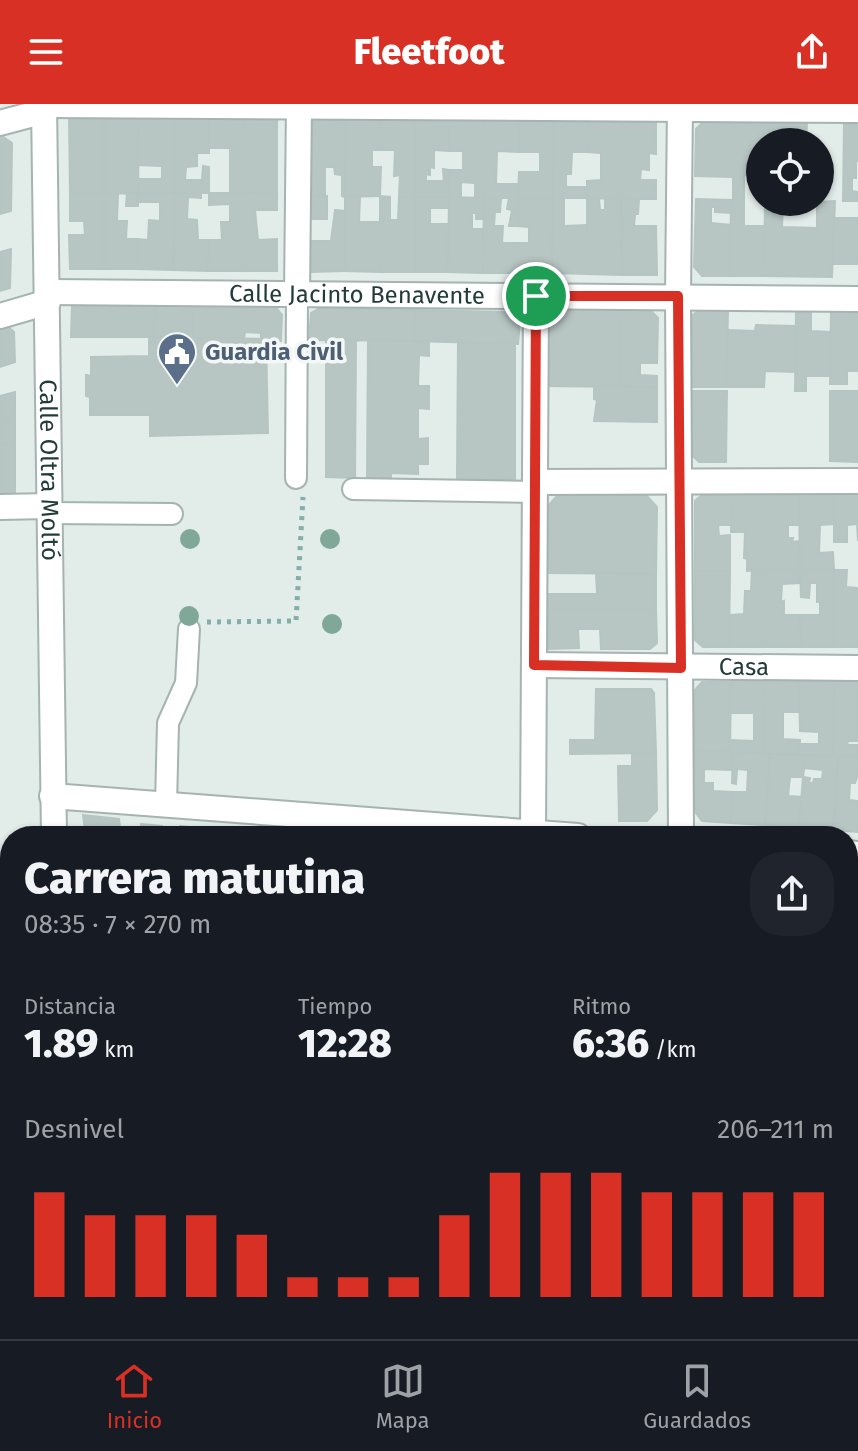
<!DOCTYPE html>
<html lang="es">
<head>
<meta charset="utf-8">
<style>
	:root { --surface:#171b24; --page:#20242c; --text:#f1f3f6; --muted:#9ea1a6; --line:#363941; --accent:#d93025 }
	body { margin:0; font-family:"Fira Sans",sans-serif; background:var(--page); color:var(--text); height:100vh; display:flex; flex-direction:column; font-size:30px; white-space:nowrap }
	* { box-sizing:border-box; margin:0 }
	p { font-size:26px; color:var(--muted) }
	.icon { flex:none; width:44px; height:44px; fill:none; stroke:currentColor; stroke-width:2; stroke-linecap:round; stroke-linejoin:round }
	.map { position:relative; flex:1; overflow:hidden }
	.side { position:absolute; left:0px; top:722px; width:858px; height:514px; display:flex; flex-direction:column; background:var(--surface); border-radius:32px 32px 0 0; box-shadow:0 2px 6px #0004 }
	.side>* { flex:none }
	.controls { position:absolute; left:746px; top:24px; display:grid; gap:16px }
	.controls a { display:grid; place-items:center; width:88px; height:88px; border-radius:50%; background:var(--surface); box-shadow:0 2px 6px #0004; font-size:40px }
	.pin { position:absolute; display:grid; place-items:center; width:68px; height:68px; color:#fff; margin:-34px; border:4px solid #fff; border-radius:50%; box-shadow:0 2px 8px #0007 }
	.round { display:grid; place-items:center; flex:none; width:84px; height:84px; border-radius:32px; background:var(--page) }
	.summary { display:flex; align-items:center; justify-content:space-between; height:136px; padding:0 24px }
	h1 { font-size:44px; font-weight:800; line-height:60px }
	.stats { display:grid; grid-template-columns:repeat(3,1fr); gap:12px; height:136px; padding:8px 24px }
	.stats div { display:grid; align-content:center }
	.stats b { font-size:40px; font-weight:800 }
	.stats small { font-size:22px; font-weight:400 }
	.stats p { font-size:22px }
	.chart { height:224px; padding:16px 24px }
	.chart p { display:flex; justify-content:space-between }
	.chart svg { width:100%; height:144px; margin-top:8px; stroke:var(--accent); stroke-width:6 }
	header { display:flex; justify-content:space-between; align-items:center; height:104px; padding:0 24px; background:var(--accent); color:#fff; font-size:36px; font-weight:800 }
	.menu { display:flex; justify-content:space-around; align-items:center; height:112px; border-top:2px solid var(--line); background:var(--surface); font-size:22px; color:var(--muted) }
	.menu a { display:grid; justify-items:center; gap:4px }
	.menu .selected { color:var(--accent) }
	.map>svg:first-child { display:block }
	.building { fill:#b8c6c3; stroke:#b5c5c1; stroke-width:2 }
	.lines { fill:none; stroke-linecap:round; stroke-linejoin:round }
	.pedestrian-casing { stroke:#a5b4b1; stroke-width:24 }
	.minor-casing { stroke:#a5b4b1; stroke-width:28 }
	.path { stroke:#84aea9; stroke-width:5; stroke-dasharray:4 6; stroke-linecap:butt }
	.pedestrian { stroke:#fff; stroke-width:20 }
	.minor { stroke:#fff; stroke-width:24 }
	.tree { fill:#80a898 }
	.route-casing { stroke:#fff; stroke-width:16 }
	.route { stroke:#d93025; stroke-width:10 }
	.labels { text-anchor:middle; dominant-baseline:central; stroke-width:7; stroke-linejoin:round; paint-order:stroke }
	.street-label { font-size:24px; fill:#233c3a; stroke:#f3f8f6 }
	.service-label { font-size:24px; font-weight:bold; fill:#4e5e75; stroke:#f3f8f6; text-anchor:start }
</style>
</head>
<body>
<header><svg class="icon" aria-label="menu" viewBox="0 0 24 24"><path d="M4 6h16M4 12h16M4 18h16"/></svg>Fleetfoot<svg class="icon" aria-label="share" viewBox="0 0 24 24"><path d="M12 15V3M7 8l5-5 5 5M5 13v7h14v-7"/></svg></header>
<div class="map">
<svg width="858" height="1235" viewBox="0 0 858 1235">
	<rect width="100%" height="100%" fill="#e2ece9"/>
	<g class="building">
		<path d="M69 12H104V89H70Z"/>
		<path d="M104 12 139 13 138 90 104 89Z"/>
		<path d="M139 13 174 14V89L138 90 139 75H162V62L138 61Z"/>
		<path d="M174 14H209V49H197V62L186 63 185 76H202L203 62 209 63V89H174Z"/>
		<path d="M209 14H243V89H230V44H209Z"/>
		<path d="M243 14 277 15V90L243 89Z"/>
		<path d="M312 15H346L345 93 342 92V71L335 70 334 63H325V93L312 92Z"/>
		<path d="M346 15H381V46H372V63H381L380 92 345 93Z"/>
		<path d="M381 15 415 16V93H399L400 71 394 72 395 46H381Z"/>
		<path d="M415 16H449V47L434 46V64L430 63V71L426 70V77H444L443 65 449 66V93H415Z"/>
		<path d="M449 16 484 17V94L475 93V79L461 78V93H449V66H463V47H449Z"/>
		<path d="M484 17H519V48L497 47 496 80H518V94H484Z"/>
		<path d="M519 17H554L553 94H518L519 68H540V48H519Z"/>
		<path d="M554 17 588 18V48H572L571 70H566V83H587V94H553Z"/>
		<path d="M704 17 733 18V73L695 72 696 25Z"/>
		<path d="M588 18H621V95L587 94V77L601 76V49L588 48Z"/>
		<path d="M621 18 656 19V50L649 49V66L641 65 640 76H656V95H621Z"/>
		<path d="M733 18 770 19 769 38H760V72L744 71V96H733Z"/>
		<path d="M770 19H807L806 38H769Z"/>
		<path d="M844 20H858V57H856V74H852V87L858 88V97H843Z"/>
		<path d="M2 32 12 39 11 107 0 110V33Z"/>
		<path d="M70 89H104V165H70L69 131H85L84 117H70Z"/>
		<path d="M104 89H118L117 117H127L126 135H138V165H104Z"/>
		<path d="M127 89 138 90V102H126Z"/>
		<path d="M174 89H201V94L188 93 187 115 197 116 198 136H209L208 167 173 166Z"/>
		<path d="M174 89 173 166 138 165V135L148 136 149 116 160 117V98H139L138 90Z"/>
		<path d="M209 89H243V167H208L209 136H222L221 118H230V100L209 101Z"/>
		<path d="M243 89 277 90V106H255L258 136 277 135V167H243Z"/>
		<path d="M312 92H327V115H311Z"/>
		<path d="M360 92 359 118H380V168L345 167V93Z"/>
		<path d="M380 92 390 93V116H398L399 93H415V168H380Z"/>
		<path d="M415 93H449V104H430V120H449L448 168H415Z"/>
		<path d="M449 93 484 94 483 115H476V109H472V125H483V169L448 168Z"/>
		<path d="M484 94H501L500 108H495L494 122H503L502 139H517L518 169H483Z"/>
		<path d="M509 94H518V122H509L512 106 507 105Z"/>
		<path d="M518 94H553L552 169H518L517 139H529V123L518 122Z"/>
		<path d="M553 94H564V122L587 121V170L552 169Z"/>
		<path d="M587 94 599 95 600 106H605V95H621L622 171 587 170Z"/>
		<path d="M621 95H639L638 110H635L634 122H656L657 171H622Z"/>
		<path d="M696 95 731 96V109L715 108V103H711V119L731 121 730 172H702L694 163Z"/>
		<path d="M731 96H744V122H765L764 172H730Z"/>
		<path d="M835 97 832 173 764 172 765 98H783L782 123 817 124V98Z"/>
		<path d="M335 106 345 107V167L311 168V137H331Z"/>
		<path d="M834 114H858V160H833Z"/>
		<path d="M11 145 10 184 0 187V148Z"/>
		<path d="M74 198 156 200 154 233H71L72 201Z"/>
		<path d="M156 200 193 202V234L154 233Z"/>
		<path d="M193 202H275L282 211 281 237 261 236V229L245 228 244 235 193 234Z"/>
		<path d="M320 204 415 206 414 237 309 236 311 209Z"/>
		<path d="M551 205 621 206 620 283 546 282V209Z"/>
		<path d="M415 206 514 208 520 217 518 240 414 237Z"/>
		<path d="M621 206H650L658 214 657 259H640V271L657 272V283H620Z"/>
		<path d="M699 206 728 207 726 283H692L693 211Z"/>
		<path d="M796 208 811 209V227L831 228 830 272H806V287H795Z"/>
		<path d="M831 208 858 209V267H847V280H830Z"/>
		<path d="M6 221 14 228 15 258 0 263V223Z"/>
		<path d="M756 221 795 222V268L765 267 764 283H726L728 226 755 227Z"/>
		<path d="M149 233 266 235 268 329 150 332V311H90V293L86 292V271L91 272V253L149 252Z"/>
		<path d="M326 236H356L355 374 326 373Z"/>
		<path d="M368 236 429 238V252L419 251 418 282H429V305L418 304V335L428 334V360H418V370L391 369V375L367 374Z"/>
		<path d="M458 239 515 240V376L457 375Z"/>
		<path d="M594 282 657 283V318L594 317 597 296 594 295Z"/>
		<path d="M692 287H727L726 358H699L690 349Z"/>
		<path d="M830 287H858V358L830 357Z"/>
		<path d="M15 288V311L0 316V292Z"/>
		<path d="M15 311V337L0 341V316Z"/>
		<path d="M15 337V388L0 389V341Z"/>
		<path d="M704 389 732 390 731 421H718L719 432 730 431V467H695V397Z"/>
		<path d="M765 389V466L747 467V455L744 454 745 428H731L732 390Z"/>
		<path d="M765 389H799L800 421H788V434H793L792 438 800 437V466H765Z"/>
		<path d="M799 389H834V420L820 421 819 449 833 448 834 466H800Z"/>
		<path d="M834 389H858V437L857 420 847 421V438H834Z"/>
		<path d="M558 391H646L657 403 656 470 547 469V403Z"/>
		<path d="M752 466H765V543H729L730 511 744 510 745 487H751Z"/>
		<path d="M765 466H800V479L782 480 781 498 784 497V511H800L801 543H765Z"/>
		<path d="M800 466H834V543H801L800 511H820V498H817V479H810L809 494 801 493Z"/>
		<path d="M834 466H847L846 483 858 484V543H834Z"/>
		<path d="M695 467H730L729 543H703L695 536Z"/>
		<path d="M596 469 656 470V506H548L547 490H597Z"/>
		<path d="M548 506H656L657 539 650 545H601L600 525H578L579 544 549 545Z"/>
		<path d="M858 577 857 637H848L847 641H858V653L833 652 834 578Z"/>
		<path d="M702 578H731L730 648 695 647V586Z"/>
		<path d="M731 578H764L765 650 730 648V636L754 637V609H730Z"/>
		<path d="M764 578H799L800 608H783V635L800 636V651L765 650Z"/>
		<path d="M799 578H834L833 652 800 651V640H819V628L800 627Z"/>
		<path d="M596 585H651L654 589 656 649 570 650V636H595Z"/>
		<path d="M695 647 733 648 732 666 704 665V679H713V687L732 688 731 719 702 717 695 708Z"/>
		<path d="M733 648 770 650 765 721 731 719 732 688H747L748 666 737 665 736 680 732 679Z"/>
		<path d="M656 649 657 706 647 717H619L618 662H632V650Z"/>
		<path d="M770 650 806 651 803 673H790L788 692 802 693 799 724 765 721Z"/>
		<path d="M806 651 838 652 834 726 799 724 803 673 810 674 809 679H813L814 675H822L823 666 804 664Z"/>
		<path d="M838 652 858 653V671L855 679H850L849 696 858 697V728L834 726Z"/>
		<path d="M83 711 119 715 121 732H78L77 726H85Z"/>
		<path d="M141 720 162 722 163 725 171 726 170 732H140Z"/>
		<path d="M180 722 200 724 199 732H170L171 726H179Z"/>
		<path d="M200 724 219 726 218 729H228V732H199Z"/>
		<path d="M236 726 257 729V732H228V729L236 730Z"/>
		<path d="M310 726 333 728 332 732H310Z"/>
		<path d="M848 766 858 767 857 816H853L852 831 858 832V843H848Z"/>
		<path d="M848 843H858V857L848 856Z"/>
		<path d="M10 869V905H0V870Z"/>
		<path d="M848 869 849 888 858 889V920H848Z"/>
		<rect x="0" y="954" width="10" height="18"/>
		<path d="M848 954 856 955 854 986 848 985Z"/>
		<path d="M856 955H858V1032L851 1031Z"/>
		<path d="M1 973H10V995H2Z"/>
		<path d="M8 1014H10V1033H0V1019L7 1018Z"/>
		<path d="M0 1033H10V1068L0 1069Z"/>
		<path d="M850 1037 858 1038V1108L848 1107Z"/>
		<path d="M10 1068V1111L0 1110V1069Z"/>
		<path d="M848 1142 858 1143V1175L848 1174Z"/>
		<path d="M0 1145 10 1146V1219H0Z"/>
		<path d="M848 1206 858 1207V1220H848Z"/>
		<path d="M66 1226H116L68 1233Z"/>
		<path d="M116 1226H124L125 1235H68Z"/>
		<rect x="595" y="1226" width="42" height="9"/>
		<path d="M682 1226H693L692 1234 705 1235H681Z"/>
		<rect x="725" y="1226" width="41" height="9"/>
		<rect x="801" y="1226" width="37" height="9"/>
		<path d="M838 1226 858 1230V1235H838Z"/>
		<path d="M637 1231 682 1233 681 1235H637Z"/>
	</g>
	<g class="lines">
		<g class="pedestrian-casing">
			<g id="pedestrian">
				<path d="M296 374 297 190"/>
				<path d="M353 385 535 388"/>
				<path d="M49 409 172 410"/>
				<path d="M166 701 168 619 186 579 189 525"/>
			</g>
		</g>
		<g class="minor-casing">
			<g id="minor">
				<path id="s1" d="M44 0 54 732"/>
				<path d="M680 0 678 192 681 732"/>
				<path d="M44 1 858 6"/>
				<path d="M0 19 45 7"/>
				<path id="s2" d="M49 188 858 195"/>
				<path d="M297 190 299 0"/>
				<path d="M0 212 48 198"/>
				<path d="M535 378 858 377"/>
				<path d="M0 403 49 402"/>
				<path id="s3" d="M534 561 858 564"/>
				<path d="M52 692 578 732"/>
				<path d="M533 729 536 192"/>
				<path d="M848 749 858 750"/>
				<path d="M0 822 10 821"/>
				<path d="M848 943 858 944"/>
				<path d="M848 1131H858"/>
				<path d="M0 1132 10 1133"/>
				<path d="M150 1226 153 1235"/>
				<path d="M583 1235 584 1226"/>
				<path d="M786 1235 787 1226"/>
			</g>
		</g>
		<path class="path" d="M207 518 296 517 303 393"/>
		<use href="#pedestrian" class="pedestrian"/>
		<use href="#minor" class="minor"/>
	</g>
	<g class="tree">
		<circle cx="190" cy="435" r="10"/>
		<circle cx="330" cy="435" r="10"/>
		<circle cx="189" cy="512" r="10"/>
		<circle cx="332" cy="520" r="10"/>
	</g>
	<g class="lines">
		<g class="route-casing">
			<path id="route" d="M536 192H678L681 564 534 561Z"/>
		</g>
		<use href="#route" class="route"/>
	</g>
	<defs>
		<g id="civic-pin" transform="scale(2)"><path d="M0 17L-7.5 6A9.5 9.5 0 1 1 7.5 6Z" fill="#5c6f8a" stroke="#f3f8f6"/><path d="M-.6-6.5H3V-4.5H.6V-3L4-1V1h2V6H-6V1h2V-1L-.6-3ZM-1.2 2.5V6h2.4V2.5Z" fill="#fff"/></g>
	</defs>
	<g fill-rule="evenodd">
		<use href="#civic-pin" x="177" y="248"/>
	</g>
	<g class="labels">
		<g class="street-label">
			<text stroke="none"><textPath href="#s2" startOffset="308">Calle Jacinto Benavente</textPath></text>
			<text stroke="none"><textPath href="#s1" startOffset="366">Calle Oltra Moltó</textPath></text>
			<text stroke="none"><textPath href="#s3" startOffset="210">Casa</textPath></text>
		</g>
		<g class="service-label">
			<text x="205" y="248">Guardia Civil</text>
		</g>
	</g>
</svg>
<div class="controls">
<a><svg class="icon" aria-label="locate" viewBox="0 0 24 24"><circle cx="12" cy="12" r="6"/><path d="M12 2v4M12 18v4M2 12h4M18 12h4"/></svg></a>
</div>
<div class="pin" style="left:536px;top:192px;background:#1e9e55"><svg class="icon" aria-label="arrive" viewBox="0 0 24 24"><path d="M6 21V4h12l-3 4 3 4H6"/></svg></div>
<section class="side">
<div class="summary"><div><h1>Carrera matutina</h1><p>08:35 · 7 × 270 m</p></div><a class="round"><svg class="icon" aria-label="share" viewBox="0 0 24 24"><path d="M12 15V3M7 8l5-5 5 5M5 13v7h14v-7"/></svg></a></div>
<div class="stats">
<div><p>Distancia</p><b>1.89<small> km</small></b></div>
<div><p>Tiempo</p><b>12:28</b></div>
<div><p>Ritmo</p><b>6:36<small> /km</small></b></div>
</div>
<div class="chart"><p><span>Desnivel</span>206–211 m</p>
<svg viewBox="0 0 160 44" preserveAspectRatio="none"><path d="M5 44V12M15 44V19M25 44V19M35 44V19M45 44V25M55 44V38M65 44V38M75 44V38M85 44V19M95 44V6M105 44V6M115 44V6M125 44V12M135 44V12M145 44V12M155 44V12"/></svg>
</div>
</section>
</div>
<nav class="menu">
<a class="selected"><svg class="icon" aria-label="home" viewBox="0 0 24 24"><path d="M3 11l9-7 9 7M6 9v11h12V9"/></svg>Inicio</a>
<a><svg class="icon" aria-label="map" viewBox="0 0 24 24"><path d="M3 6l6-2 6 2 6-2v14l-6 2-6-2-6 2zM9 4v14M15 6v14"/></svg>Mapa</a>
<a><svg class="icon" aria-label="saved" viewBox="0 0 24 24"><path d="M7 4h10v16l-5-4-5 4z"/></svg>Guardados</a>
</nav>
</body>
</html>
